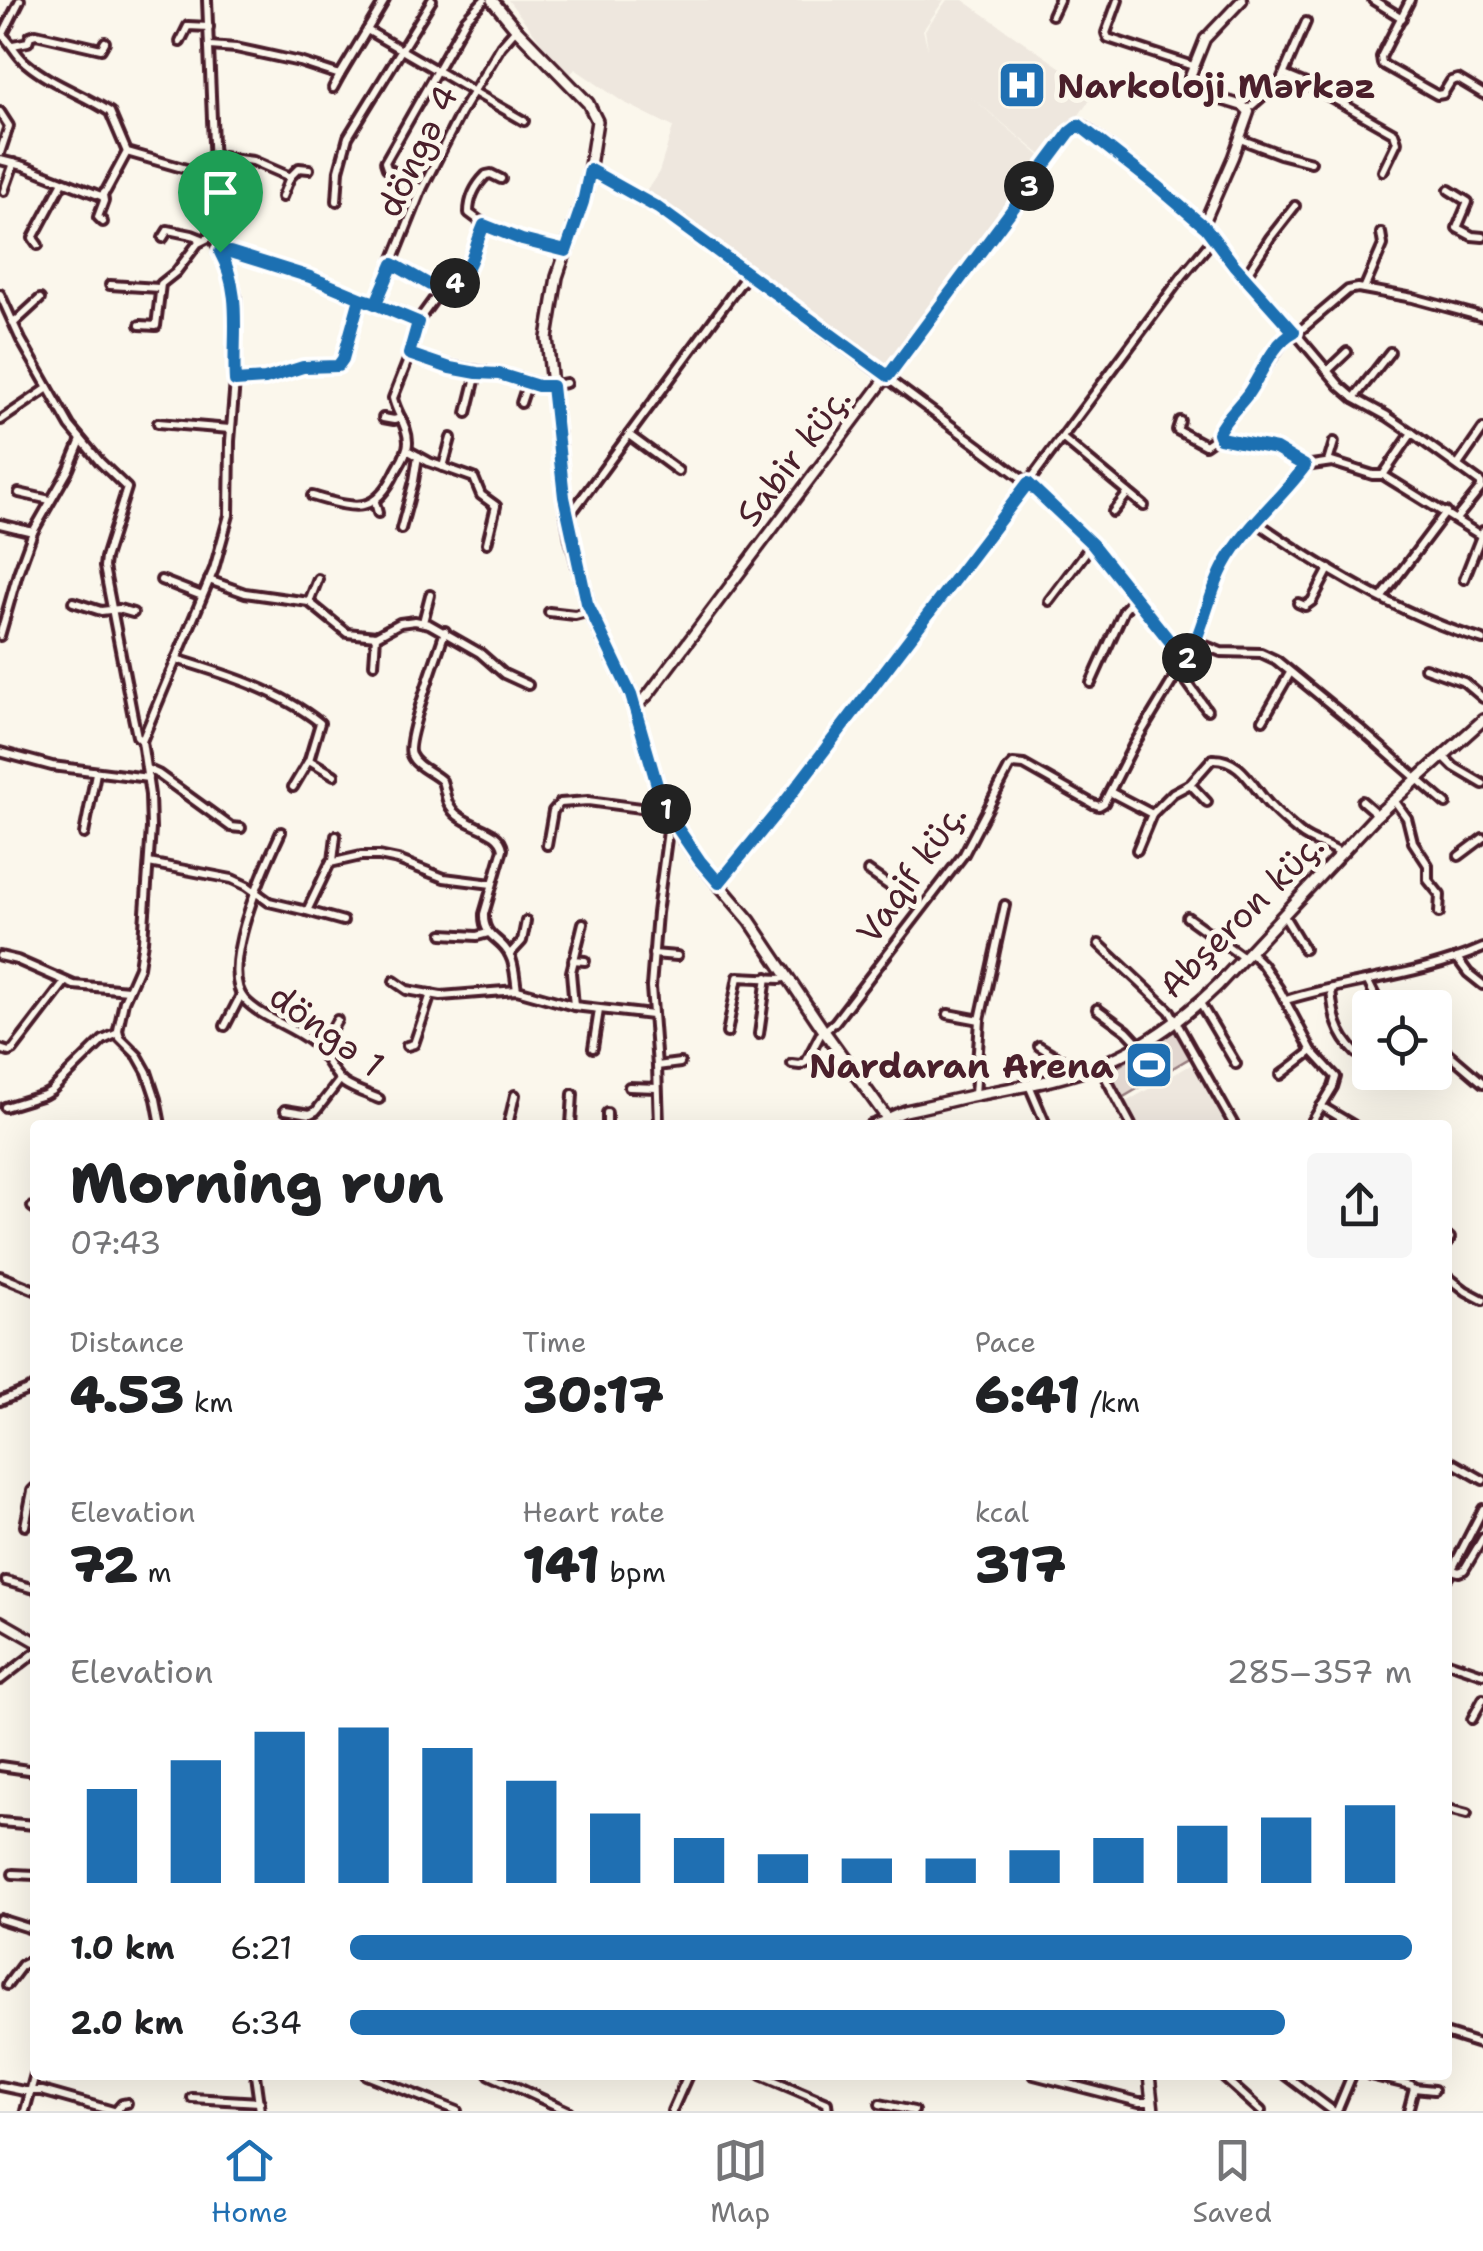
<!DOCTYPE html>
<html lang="en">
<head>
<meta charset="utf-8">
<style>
	:root { --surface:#fff; --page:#f6f6f6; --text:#202124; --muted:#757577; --line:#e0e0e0; --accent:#1f6fb2 }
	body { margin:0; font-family:"Shantell Sans",sans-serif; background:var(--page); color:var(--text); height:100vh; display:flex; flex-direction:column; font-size:38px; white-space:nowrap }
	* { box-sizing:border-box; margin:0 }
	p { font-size:32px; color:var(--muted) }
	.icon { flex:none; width:55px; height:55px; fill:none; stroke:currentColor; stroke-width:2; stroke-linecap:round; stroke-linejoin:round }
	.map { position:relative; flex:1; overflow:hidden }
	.sheet { position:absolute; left:30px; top:1120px; width:1422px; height:960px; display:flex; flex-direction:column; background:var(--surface); border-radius:10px; box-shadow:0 10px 40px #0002 }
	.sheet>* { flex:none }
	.tools { position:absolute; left:1352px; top:990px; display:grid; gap:20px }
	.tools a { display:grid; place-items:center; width:100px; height:100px; border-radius:10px; background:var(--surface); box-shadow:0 10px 40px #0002; font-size:50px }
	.pin { position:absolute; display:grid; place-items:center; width:85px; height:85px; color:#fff; margin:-102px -42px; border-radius:50% 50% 50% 0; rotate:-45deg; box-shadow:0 0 10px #0007 }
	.pin .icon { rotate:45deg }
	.km { position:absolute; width:50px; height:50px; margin:-25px; border-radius:50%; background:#222; color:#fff; font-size:28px; line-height:50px; text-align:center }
	.round { display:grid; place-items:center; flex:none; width:105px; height:105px; border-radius:10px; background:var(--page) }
	.overview { display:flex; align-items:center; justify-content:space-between; height:170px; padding:0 40px }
	h1 { font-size:55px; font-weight:800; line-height:75px }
	.metrics { display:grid; grid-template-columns:repeat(3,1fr); gap:15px; height:170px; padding:10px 40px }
	.metrics div { display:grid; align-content:center }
	.metrics b { font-size:50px; font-weight:800 }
	.metrics small { font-size:28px; font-weight:400 }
	.metrics p { font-size:28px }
	.chart { height:280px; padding:20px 40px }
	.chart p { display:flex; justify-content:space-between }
	.chart svg { width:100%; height:180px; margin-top:10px; stroke:var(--accent); stroke-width:6 }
	ul { padding:0 40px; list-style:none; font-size:32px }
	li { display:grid; grid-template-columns:160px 120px 1fr; align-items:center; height:75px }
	li i { height:25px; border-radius:12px; background:var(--accent) }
	.menu { display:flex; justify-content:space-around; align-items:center; height:140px; border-top:2px solid var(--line); background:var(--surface); font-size:28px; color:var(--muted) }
	.menu a { display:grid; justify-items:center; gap:5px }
	.menu .on { color:var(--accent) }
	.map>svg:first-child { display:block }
	.built { fill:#eee7de }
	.green { fill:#e2d7d0; stroke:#967b7e; stroke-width:2.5 }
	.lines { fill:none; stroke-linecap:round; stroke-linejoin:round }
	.minor-casing { stroke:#4a1f2b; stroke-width:14 }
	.tertiary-casing { stroke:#4a1f2b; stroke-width:15 }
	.secondary-casing { stroke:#4a1f2b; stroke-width:16 }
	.minor { stroke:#fbf7ec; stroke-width:6 }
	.tertiary { stroke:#fbf7ec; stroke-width:8 }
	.secondary { stroke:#fbf7ec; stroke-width:9 }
	.route-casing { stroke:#fff; stroke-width:20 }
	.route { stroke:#1f6fb2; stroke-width:12 }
	.labels { text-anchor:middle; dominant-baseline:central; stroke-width:10; stroke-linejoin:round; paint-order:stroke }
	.poi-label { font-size:35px; font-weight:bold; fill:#4a1f2b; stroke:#fbf7ec; text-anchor:start }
	.street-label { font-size:35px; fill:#4a1f2b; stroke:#fbf7ec }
</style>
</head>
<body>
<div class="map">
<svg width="1483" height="2111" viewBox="0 0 1483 2111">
	<rect width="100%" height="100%" fill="#fbf7ec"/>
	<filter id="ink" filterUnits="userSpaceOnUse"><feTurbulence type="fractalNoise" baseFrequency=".01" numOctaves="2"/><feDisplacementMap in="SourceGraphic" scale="20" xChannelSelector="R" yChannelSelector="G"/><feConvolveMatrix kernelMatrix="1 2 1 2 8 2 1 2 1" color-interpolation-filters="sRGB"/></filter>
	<g filter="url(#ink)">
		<g class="built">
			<path d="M508 0H944L923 30 928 49 925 30 947 0H963L1096 92 1046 159 970 96 1045 160 887 369 645 193 659 172 673 127 623 102 575 69 568 77Z"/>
			<path d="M1196 1062 1229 1125H1136L1124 1103Z"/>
		</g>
		<path class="green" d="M1178 1029 1193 1056 1120 1099 1106 1074Z"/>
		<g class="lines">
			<g class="minor-casing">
				<g id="minor">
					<path d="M1118 0 1106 33 1108 38 1193 66"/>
					<path d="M1373 0 1402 18"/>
					<path d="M1410 0 1381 57 1382 64 1437 95 1443 94 1451 81 1458 79 1483 94"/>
					<path d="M1052 15 1059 0"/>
					<path d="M367 30 524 121"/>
					<path d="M0 33C11 41 15 54 26 63 52 85 83 94 110 112L127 152 214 177"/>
					<path d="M3 34 20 0"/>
					<path d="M180 42 188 26 209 27"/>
					<path d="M13 45 28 42 30 36 36 34 101 49 105 42"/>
					<path d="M210 46 236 48 300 62 340 75 385 0"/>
					<path d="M1284 75 1311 86 1394 133 1397 142 1383 171"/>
					<path d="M333 88 340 75"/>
					<path d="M1248 109 1281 80 1306 22"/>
					<path d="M0 112 9 126 0 153"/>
					<path d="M1240 139 1280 154 1311 162"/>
					<path d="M214 156 253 161 290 177 299 168 309 169"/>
					<path d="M0 160 24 166 101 196 106 191 127 152"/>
					<path d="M590 171 658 208 1019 476 1092 544 1176 649 1187 659"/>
					<path d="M422 189 387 168 385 162 466 19 484 0"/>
					<path d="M1449 190 1468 202 1457 228 1472 236 1483 237"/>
					<path d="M4 191 14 163"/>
					<path d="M282 197 290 177"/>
					<path d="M337 201 339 170 348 137 432 0"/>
					<path d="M103 222 98 217 104 201 103 195"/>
					<path d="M1202 224 1235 265 1282 317 1340 386 1354 398 1387 416 1412 433 1383 475 1483 537"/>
					<path d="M485 225 469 213C469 198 475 186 486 175L491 174 501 179"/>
					<path d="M163 238 168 230 192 235 202 239"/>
					<path d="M38 245 33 238 63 182"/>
					<path d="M221 252H230L310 277 418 321"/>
					<path d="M393 264 429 285 444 290"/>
					<path d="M1245 277 1270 238 1295 206"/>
					<path d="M110 285 159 288"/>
					<path d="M1364 289 1383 245 1381 233"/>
					<path d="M0 294 21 340 70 426 100 462 127 488 105 558 104 567 133 717 137 736 142 741"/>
					<path d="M376 303 422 189 460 114 501 46 516 29"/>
					<path d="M14 323 40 299"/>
					<path d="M140 325 156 326 161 284 176 272 198 243 210 237"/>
					<path d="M409 355C438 365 465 370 495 373 524 377 535 390 566 383"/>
					<path d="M1327 371 1347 352"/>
					<path d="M235 381 265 379 303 367 338 366 343 359 360 298"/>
					<path d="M1354 398 1390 352"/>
					<path d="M521 403 528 382"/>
					<path d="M467 413 477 373"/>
					<path d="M383 418 394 420 401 418"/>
					<path d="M1 420 48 388"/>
					<path d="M1180 421 1177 430 1205 445 1218 436"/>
					<path d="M158 423 230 429"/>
					<path d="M1412 433 1481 483V488L1456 519"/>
					<path d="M629 435 678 471"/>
					<path d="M1062 438 1144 506"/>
					<path d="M407 450 429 462 474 478 481 495 496 506 487 543"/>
					<path d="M1328 462 1334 442"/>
					<path d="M1458 465 1483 429"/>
					<path d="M1305 466 1332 462 1373 475H1383"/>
					<path d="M443 467 451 438"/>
					<path d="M19 493 50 500"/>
					<path d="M312 496C354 508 374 517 396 471 401 462 408 452 408 442 408 426 396 413 393 398L408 360 418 321 437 295 465 274 485 225 522 240 565 251"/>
					<path d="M375 502 378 513"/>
					<path d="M1113 512 1128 493"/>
					<path d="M567 515 575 508 748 273"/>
					<path d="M1255 521C1323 569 1403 616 1483 640"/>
					<path d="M0 524 33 532"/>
					<path d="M401 529 414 481 418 456"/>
					<path d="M1464 579 1483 531"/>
					<path d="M161 580 202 596"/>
					<path d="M209 580 245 593 309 602 347 633 376 636 400 623 415 621 429 624 480 653 504 674 528 685"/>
					<path d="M1382 597 1446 512"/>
					<path d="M1049 601 1092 544"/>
					<path d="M73 602 101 611 119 609 133 613"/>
					<path d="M309 602 318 579"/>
					<path d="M1298 603 1305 606 1312 601 1329 569"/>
					<path d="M549 612 575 615 590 611"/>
					<path d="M423 622 430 595"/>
					<path d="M445 631C439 652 404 742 411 755 416 767 433 772 442 781 446 792 445 802 453 811 467 828 500 828 503 849L484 914C483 939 502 937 510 956 515 965 515 979 517 990"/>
					<path d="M0 636 18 573 33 532 69 469 81 440"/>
					<path d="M1196 642 1221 652 1261 653 1276 660 1359 728 1446 804"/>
					<path d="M176 659C225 674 279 690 320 723L309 760 293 787"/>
					<path d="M374 664 376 636"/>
					<path d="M1425 668 1464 682 1483 698"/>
					<path d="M1179 671 1207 710"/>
					<path d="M1091 683 1124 610 1135 598"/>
					<path d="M1263 720 1290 673"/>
					<path d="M0 752 52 766 148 778"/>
					<path d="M1443 756 1454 767 1483 784"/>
					<path d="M309 760 334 775"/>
					<path d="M147 769 158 774 231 827 241 828"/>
					<path d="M1190 784 1207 802"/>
					<path d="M1110 792 1152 814"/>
					<path d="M1394 800 1407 818 1413 842 1428 865V880L1440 895 1439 913"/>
					<path d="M1362 801 1378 815"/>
					<path d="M281 832C266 864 217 970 245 1000 262 1018 291 1026 310 1041 325 1052 330 1072 344 1083 354 1090 368 1094 379 1099"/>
					<path d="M84 834 96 773"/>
					<path d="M547 845 553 811 560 803 588 801 648 809 664 805"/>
					<path d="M1137 850 1152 814 1173 793 1190 784 1212 759C1239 758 1250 782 1265 800 1275 812 1288 823 1300 833 1313 844 1328 844 1341 854"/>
					<path d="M1459 856 1483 838"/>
					<path d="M333 861 336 836"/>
					<path d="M149 863 232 879 247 886 269 902 307 911 330 863 361 856H379L398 860 444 878 492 884"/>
					<path d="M868 871 921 908"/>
					<path d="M719 883 782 806 1028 483 1183 275 1214 238"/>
					<path d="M307 911 343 921"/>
					<path d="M1284 916 1304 949"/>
					<path d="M1187 917 1244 958"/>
					<path d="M443 934 477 936 488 933"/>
					<path d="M1099 944 1170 1011 1234 1125"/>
					<path d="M1250 952 1262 964 1279 989 1312 1051 1336 1077 1333 1087 1310 1125"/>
					<path d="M510 954 522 941 526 921"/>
					<path d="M653 954 677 956"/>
					<path d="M0 956 17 960 74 985 128 990"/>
					<path d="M1457 958 1468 973 1483 985"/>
					<path d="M573 960 585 961"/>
					<path d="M394 981 407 990 441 996 517 990 574 1006 652 1015"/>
					<path d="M1368 982 1381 1008"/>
					<path d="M1331 989C1333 1015 1337 1034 1356 1053"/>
					<path d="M1286 1000C1350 980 1420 976 1483 948"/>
					<path d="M1200 1003 1236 1064"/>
					<path d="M574 1006 571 972 583 923"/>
					<path d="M1097 1009 1127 1031 1140 1045"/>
					<path d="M948 1014 980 1020"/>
					<path d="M225 1026 241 995"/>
					<path d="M727 1033 738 977 780 979 787 977"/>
					<path d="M759 1034 767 977"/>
					<path d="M1435 1042 1483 1083"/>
					<path d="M407 1046 414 1044 431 994"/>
					<path d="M1039 1046 1067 1063 1076 1073"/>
					<path d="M593 1048 599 1010"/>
					<path d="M0 1049 9 1052 13 1050 65 982"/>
					<path d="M320 1050 337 1020"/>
					<path d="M792 1064 800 1065 806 1062 820 1035 835 1022 964 854 1009 768 1013 764 1024 765 1093 804 1099 806 1104 803 1133 746 1196 642 1217 580 1235 547 1305 466 1276 449 1223 439 1218 436 1223 423 1243 400 1286 337 1302 329 1348 290 1358 288 1413 298 1483 317"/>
					<path d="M1099 1065 1131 1125"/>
					<path d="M657 1066 680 1063"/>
					<path d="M1281 1075 1312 1051"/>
					<path d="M1029 1085 1046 1125"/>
					<path d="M629 1087 657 1088"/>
					<path d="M975 1095 980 1020 1005 905"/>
					<path d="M1321 1106 1353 1125"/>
					<path d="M5 1107 44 1095 51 1091 103 1040 118 1033"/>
					<path d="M285 1110 310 1114 316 1111 340 1080"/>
					<path d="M161 1125 156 1099 147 1072 138 1056 120 1038 118 1030 124 1001 139 967 143 941 151 828 150 795 142 741 214 569 229 515 230 441 235 381 236 297 227 264 210 233 214 167 207 0"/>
					<path d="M508 1125 515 1095"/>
					<path d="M571 1125 573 1094"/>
					<path d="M607 1125V1113"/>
					<path d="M659 1125 657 1066 651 987 657 913 668 831 672 822"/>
					<path d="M870 1125 887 1119"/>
					<path d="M32 1207 35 1209"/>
					<path d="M1448 1241 1450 1238"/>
					<path d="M0 1276 35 1290"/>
					<path d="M1448 1277 1466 1291 1483 1300"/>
					<path d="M0 1401 35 1387"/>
					<path d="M1448 1460 1483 1480"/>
					<path d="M25 1526 32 1491 35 1488"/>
					<path d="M1452 1570 1459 1572 1464 1570 1483 1538"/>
					<path d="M1448 1577 1483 1509"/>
					<path d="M6 1581 35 1589"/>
					<path d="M1448 1662 1483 1674"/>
					<path d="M0 1680 35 1653"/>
					<path d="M1472 1719 1483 1699"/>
					<path d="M0 1766 35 1771"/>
					<path d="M1448 1809 1467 1814"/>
					<path d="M0 1822 35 1825"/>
					<path d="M13 1874 35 1875"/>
					<path d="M0 1919 35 1930"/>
					<path d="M35 1949 32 1958 35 1965"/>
					<path d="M7 1985 22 1965 32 1960"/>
					<path d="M1448 2034 1483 2045"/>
					<path d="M255 2075 260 2111"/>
					<path d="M366 2075 457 2111"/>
					<path d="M490 2075 568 2111"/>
					<path d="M761 2075 827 2103 828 2111"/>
					<path d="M1034 2075 1139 2102H1152"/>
					<path d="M1221 2075 1261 2111"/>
					<path d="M1285 2075 1333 2111"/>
					<path d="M1370 2075 1411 2085 1414 2088 1408 2111"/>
					<path d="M0 2086 24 2091H42L113 2111"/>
					<path d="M1414 2088 1434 2090"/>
					<path d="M192 2098 260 2102"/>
					<path d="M880 2104 914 2111"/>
					<path d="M25 2111 35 2074"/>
					<path d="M116 2111 122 2104 127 2103"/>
					<path d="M672 2111 688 2075"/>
					<path d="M1337 2111 1352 2075"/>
				</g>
			</g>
			<g class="tertiary-casing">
				<g id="tertiary">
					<path d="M635 707 648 695 1075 126H1083L1202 224 1205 221 1233 157 1249 112 1243 106 1194 91 1190 86 1189 79 1205 39 1242 0"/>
					<path d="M0 1621 35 1641"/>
				</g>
			</g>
			<g class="secondary-casing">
				<g id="secondary">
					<path d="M492 0 516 29 588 103 597 121 586 191 557 277 547 338 564 497 571 539 590 611 631 695 657 785 672 822 699 861 750 921 824 1031 892 1125"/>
					<path d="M887 1119 905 1111C930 1106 956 1099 981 1094 1024 1086 1069 1079 1109 1061 1150 1043 1186 1016 1218 985L1375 817 1483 720"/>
					<path d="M1149 2075 1153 2111"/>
				</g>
			</g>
			<use href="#minor" class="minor"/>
			<use href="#tertiary" class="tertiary"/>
			<use href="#secondary" class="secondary"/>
		</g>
	</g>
	<g class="lines" filter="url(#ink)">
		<g class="route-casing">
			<path id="route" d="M220 252H230L310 277 418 322 409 354 450 368 477 373 499 374 538 386H552L564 497 587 603 631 695 657 785 668 814 700 861 719 883 782 806 1028 483 1092 544 1176 649 1187 659C1204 629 1208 594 1225 564 1246 526 1280 500 1305 466L1276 449 1220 438 1218 433C1225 418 1237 408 1247 395 1261 376 1272 343 1294 332L1234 265 1206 228 1158 187 1079 125 1070 132 888 376 658 208 590 170 583 202 566 251 522 240 484 225C471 254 474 273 444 290L430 285 393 264 376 303 360 298 343 359 338 366 303 367 265 379 235 381C232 336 243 294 220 252"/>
		</g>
		<use href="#route" class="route"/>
	</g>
	<defs>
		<g id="hospital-square" transform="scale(2.5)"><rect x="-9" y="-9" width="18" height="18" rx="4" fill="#1f6fb2" stroke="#fbf7ec"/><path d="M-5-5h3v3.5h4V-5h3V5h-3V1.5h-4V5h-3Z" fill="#fff"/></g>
		<g id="stadium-square" transform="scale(2.5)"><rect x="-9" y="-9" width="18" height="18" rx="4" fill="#1f6fb2" stroke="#fbf7ec"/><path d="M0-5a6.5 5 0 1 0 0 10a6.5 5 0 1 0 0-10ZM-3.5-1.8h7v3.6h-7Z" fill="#fff"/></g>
	</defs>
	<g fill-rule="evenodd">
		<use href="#hospital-square" x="1022" y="85"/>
		<use href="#stadium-square" x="1149" y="1065"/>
	</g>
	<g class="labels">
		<g class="poi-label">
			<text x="1057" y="85">Narkoloji Mərkəz</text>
			<text x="1114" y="1065" text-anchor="end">Nardaran Arena</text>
		</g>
		<g class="street-label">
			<text transform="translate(417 151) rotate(-64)">döngə 4</text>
			<text transform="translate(793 456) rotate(-53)">Sabir küç.</text>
			<text transform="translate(911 873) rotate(-55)">Vaqif küç.</text>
			<text transform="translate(1241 915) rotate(-45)">Abşeron küç.</text>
			<text transform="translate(327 1030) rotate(36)">döngə 1</text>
		</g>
	</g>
</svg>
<div class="tools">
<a><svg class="icon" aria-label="locate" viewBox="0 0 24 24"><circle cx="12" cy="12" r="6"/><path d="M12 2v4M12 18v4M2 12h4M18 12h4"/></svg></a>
</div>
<div class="pin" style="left:220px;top:252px;background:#1e9e55"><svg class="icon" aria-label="arrive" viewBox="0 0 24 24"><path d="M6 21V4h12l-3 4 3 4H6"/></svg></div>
<b class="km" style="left:666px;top:809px">1</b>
<b class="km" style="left:1187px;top:658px">2</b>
<b class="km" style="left:1029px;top:186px">3</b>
<b class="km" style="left:455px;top:283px">4</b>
<section class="sheet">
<div class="overview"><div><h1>Morning run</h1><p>07:43</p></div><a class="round"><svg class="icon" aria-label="share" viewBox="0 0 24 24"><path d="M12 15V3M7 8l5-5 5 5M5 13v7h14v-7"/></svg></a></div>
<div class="metrics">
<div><p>Distance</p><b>4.53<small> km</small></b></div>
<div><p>Time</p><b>30:17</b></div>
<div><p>Pace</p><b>6:41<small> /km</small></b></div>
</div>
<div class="metrics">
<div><p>Elevation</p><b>72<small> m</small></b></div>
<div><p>Heart rate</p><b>141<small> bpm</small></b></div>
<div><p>kcal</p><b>317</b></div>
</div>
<div class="chart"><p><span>Elevation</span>285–357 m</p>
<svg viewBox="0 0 160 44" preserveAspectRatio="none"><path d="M5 44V21M15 44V14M25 44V7M35 44V6M45 44V11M55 44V19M65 44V27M75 44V33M85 44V37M95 44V38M105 44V38M115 44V36M125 44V33M135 44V30M145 44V28M155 44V25"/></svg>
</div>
<ul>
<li><b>1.0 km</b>6:21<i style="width:100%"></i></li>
<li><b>2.0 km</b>6:34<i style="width:88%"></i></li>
</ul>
</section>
</div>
<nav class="menu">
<a class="on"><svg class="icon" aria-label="home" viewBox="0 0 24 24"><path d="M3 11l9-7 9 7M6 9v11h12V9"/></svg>Home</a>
<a><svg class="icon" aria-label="map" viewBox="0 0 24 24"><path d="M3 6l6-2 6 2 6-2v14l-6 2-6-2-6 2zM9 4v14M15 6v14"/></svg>Map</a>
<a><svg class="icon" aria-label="saved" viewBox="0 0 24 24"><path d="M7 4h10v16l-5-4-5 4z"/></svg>Saved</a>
</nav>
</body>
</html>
